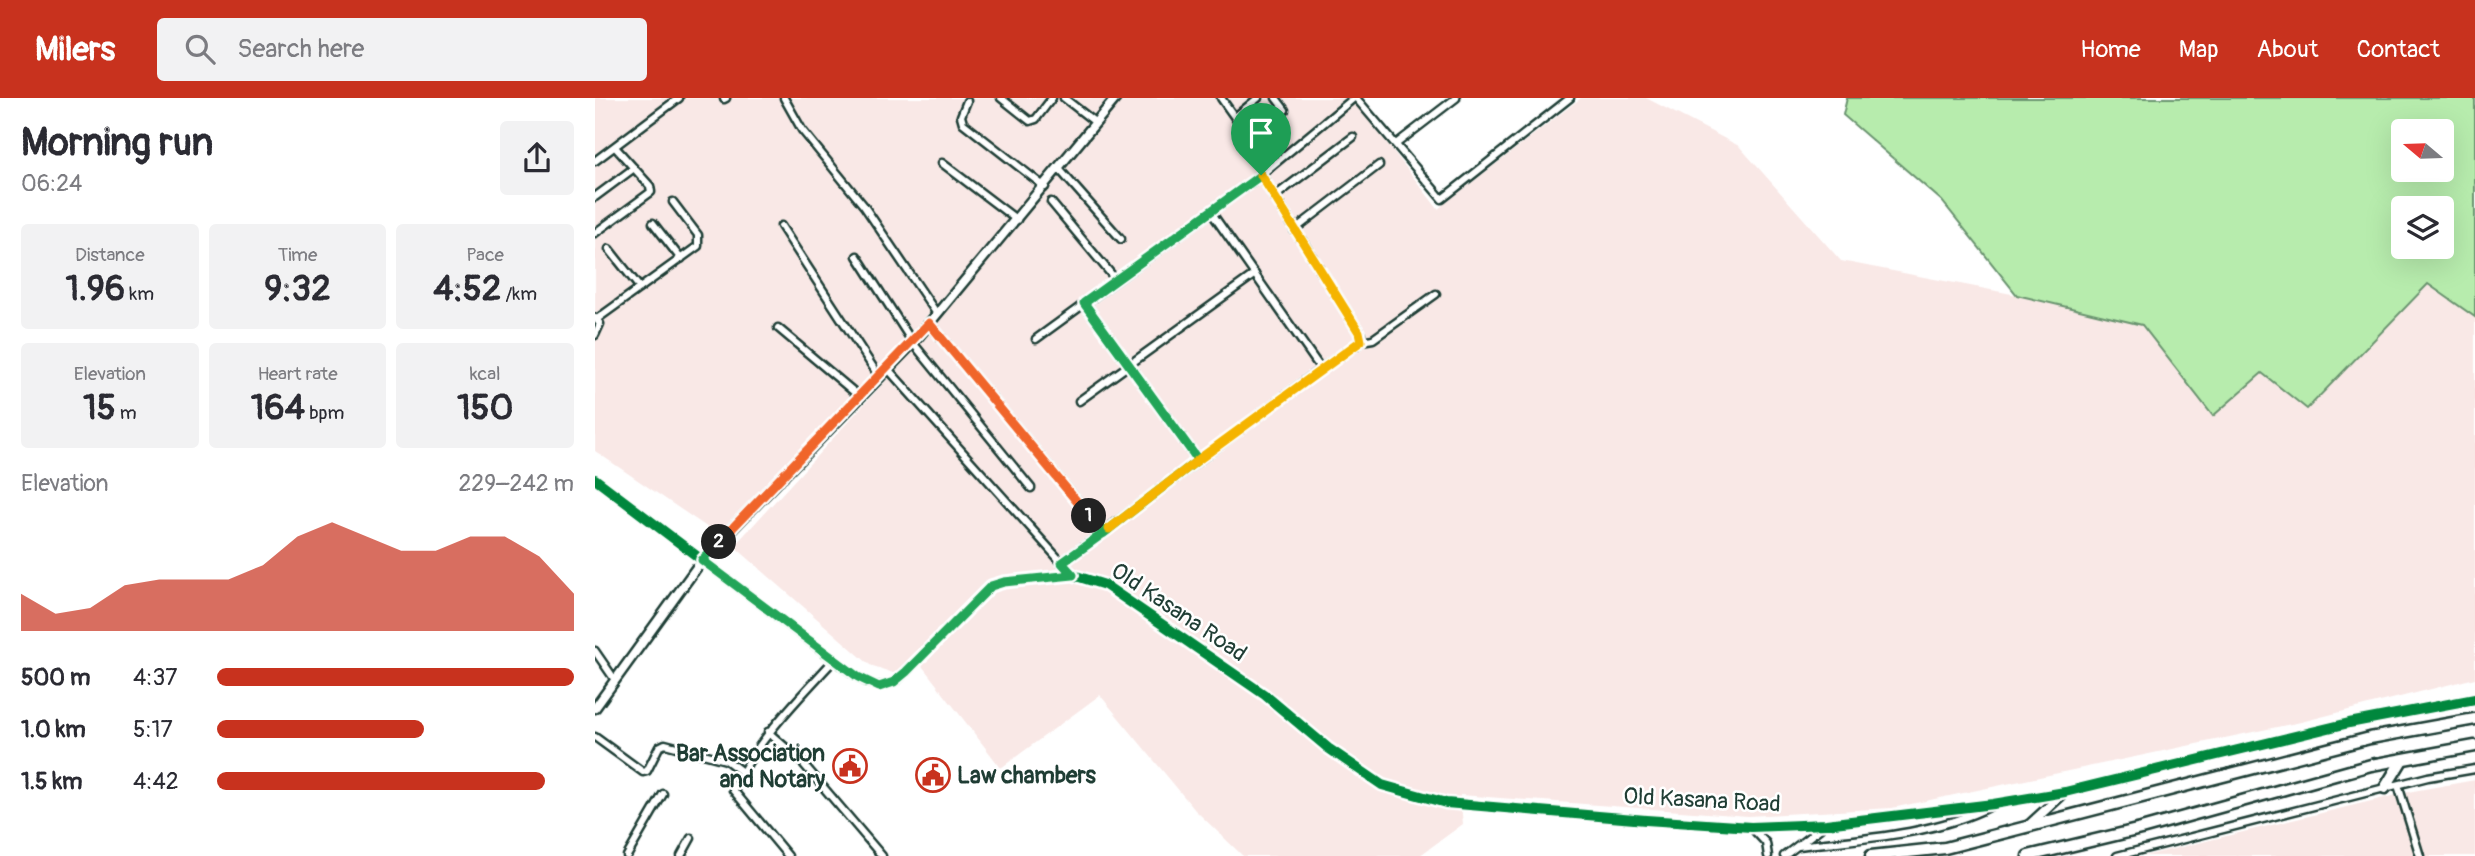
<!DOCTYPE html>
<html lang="en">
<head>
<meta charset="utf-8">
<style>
	:root { --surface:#fff; --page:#f2f2f3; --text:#2b2b33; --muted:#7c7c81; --accent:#c8321e }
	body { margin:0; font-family:Pangolin,sans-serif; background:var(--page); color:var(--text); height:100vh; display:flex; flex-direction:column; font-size:26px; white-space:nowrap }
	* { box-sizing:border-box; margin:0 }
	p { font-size:23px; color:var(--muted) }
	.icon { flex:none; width:38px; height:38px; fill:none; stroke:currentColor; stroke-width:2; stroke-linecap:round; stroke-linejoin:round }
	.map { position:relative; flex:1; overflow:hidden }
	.side { display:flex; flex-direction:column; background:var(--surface); width:595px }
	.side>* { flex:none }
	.needle { width:46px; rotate:289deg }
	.buttons { position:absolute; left:1796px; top:21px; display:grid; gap:14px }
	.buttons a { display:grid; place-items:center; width:63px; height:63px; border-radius:7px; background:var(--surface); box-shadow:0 7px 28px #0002; font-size:35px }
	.pin { position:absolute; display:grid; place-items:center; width:60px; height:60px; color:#fff; margin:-72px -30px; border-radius:50% 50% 50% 0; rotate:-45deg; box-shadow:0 0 7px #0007 }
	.pin .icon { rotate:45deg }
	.km { position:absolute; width:35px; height:35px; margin:-18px; border-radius:50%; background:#222; color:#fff; font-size:19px; line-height:35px; text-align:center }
	.round { display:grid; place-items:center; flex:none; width:74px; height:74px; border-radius:7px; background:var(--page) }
	.head { display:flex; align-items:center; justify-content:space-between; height:119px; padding:0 21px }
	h1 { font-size:38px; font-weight:700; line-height:52px }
	.figures { display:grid; grid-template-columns:repeat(3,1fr); gap:10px; height:119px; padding:7px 21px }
	.figures div { display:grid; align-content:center; border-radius:7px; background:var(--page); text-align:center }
	.figures b { font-size:35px; font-weight:700 }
	.figures small { font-size:19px; font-weight:400 }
	.figures p { font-size:19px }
	.chart { height:196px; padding:14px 21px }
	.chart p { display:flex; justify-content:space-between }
	.chart svg { width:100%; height:126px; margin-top:7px; fill:var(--accent); opacity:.7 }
	ul { padding:0 21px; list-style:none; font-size:23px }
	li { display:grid; grid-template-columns:112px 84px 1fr; align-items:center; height:52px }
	li i { height:18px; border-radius:9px; background:var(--accent) }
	header { display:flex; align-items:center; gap:42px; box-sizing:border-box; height:98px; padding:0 35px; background:var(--accent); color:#fff }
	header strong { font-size:33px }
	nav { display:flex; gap:38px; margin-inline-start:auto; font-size:24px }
	.search { width:490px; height:63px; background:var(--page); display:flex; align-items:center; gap:18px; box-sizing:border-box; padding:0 24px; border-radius:7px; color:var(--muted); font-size:26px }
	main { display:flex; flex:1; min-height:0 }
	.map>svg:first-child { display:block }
	.built { fill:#f9e8e6 }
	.green { fill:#b7ecad; stroke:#6b9470; stroke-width:2; fill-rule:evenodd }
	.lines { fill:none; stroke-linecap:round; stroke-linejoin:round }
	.minor-casing { stroke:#1f3d34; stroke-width:11 }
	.tertiary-casing { stroke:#1f3d34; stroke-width:13 }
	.secondary-casing { stroke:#1f3d34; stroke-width:15 }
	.minor { stroke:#fff; stroke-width:6 }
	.tertiary { stroke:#fff; stroke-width:8 }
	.secondary { stroke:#fff; stroke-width:10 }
	.cycleway-casing { stroke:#fff; stroke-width:15 }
	.cycleway { stroke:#00873e; stroke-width:10 }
	.split-1-casing { stroke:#fff; stroke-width:14 }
	.split-2-casing { stroke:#fff; stroke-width:14 }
	.split-3-casing { stroke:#fff; stroke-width:14 }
	.split-4-casing { stroke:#fff; stroke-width:14 }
	.split-1 { stroke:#22a559; stroke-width:9 }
	.split-2 { stroke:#f0652b; stroke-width:9 }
	.split-3 { stroke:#22a559; stroke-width:9 }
	.split-4 { stroke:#f5b400; stroke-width:9 }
	.labels { text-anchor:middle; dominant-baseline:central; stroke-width:5; stroke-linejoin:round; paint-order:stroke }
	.street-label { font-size:23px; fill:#1f3d34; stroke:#fff }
	.poi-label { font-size:23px; font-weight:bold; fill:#1f3d34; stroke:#fff; text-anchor:end }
</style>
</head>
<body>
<header>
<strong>Milers</strong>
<div class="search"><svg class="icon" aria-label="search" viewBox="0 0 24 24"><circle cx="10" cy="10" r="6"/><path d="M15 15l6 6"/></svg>Search here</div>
<nav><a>Home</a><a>Map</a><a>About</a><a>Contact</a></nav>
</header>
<main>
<section class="side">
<div class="head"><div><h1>Morning run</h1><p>06:24</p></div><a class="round"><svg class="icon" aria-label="share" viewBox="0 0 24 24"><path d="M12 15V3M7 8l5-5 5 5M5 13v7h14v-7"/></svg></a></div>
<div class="figures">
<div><p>Distance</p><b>1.96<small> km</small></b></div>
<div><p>Time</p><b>9:32</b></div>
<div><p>Pace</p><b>4:52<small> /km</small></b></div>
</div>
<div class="figures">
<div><p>Elevation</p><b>15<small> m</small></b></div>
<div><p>Heart rate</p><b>164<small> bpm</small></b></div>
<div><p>kcal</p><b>150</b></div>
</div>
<div class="chart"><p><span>Elevation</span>229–242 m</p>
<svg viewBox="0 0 160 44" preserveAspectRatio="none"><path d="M0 44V31L10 38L20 36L30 28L40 26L50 26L60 26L70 21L80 11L90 6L100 11L110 16L120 16L130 11L140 11L150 18L160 31V44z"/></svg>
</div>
<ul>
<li><b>500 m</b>4:37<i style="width:100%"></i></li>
<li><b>1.0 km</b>5:17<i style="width:58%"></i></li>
<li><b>1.5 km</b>4:42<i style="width:92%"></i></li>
</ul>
</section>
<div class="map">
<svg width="1880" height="758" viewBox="0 0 1880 758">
	<rect width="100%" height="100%" fill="#fff"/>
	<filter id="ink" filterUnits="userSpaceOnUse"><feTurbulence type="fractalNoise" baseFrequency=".0143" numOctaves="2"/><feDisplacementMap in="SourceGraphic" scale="14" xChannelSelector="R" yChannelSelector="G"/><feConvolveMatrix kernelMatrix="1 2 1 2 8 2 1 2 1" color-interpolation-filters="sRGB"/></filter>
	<g filter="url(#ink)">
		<g class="built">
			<path d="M0 0H513L421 115 312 240 122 436 0 353Z"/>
			<path d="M527 0H757L843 111 986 0H1051L1144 48 1246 163 1422 197 1547 227 1618 318 1667 275 1712 311 1833 186 1880 219V580L1706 624 1297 710 1153 718 865 697 868 726 824 758H648L600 712 505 597 406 670 321 560 301 576 275 567 139 448 331 239Z"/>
			<path d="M1880 682V758H1549L1818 693Z"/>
		</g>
		<path class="green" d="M1252 0H1880V219L1833 186 1712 311 1667 275 1618 318 1547 227 1422 197 1347 103 1248 17ZM1808 33H1846V72H1808ZM1808 110H1846V149H1808Z"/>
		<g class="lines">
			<g class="minor-casing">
				<g id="minor">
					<path d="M189 0 207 32 269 108 342 216"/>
					<path d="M406 0 435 23 441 21 457 0"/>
					<path d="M469 0 501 25"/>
					<path d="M626 0 675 69"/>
					<path d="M681 0 690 12"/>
					<path d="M761 0 847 101 975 0"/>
					<path d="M129 1 131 0"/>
					<path d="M372 3 366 18 368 25 450 89"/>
					<path d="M640 19 663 0"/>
					<path d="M801 46 861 0"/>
					<path d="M0 63 84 0"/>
					<path d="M347 65 422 122"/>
					<path d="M465 72 526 141"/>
					<path d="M666 77 766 237 763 246 726 271"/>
					<path d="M0 99 39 70"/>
					<path d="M679 99 758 39"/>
					<path d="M456 104 521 182"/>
					<path d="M58 125 86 161"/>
					<path d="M186 128 285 280"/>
					<path d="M699 132 784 67"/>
					<path d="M0 135 56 94 55 88 20 49"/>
					<path d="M14 151 45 190"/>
					<path d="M262 158 318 245 436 390"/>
					<path d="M489 205 603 362"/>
					<path d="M0 220 5 226 0 237"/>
					<path d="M2 221 103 148V137L78 104"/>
					<path d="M334 225 509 435"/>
					<path d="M183 230 265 299"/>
					<path d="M441 241 666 77 759 0"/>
					<path d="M766 243 778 241 841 196"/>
					<path d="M293 271 478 477"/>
					<path d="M484 303 660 176"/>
					<path d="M467 465 726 271 616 114"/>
					<path d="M0 553 20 582"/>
					<path d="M173 634 206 663 287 758"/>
					<path d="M0 639 48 674 52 673 64 649 70 646 131 662 147 674"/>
					<path d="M1803 687 1825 758"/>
					<path d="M1156 729 1171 745 1173 758"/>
					<path d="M1203 748C1266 741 1339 737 1396 708"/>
					<path d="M32 758 68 696"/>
					<path d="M86 758 96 740"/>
					<path d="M193 758 138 692C162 642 201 603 239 562"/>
					<path d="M1189 758 1231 726"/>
					<path d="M1522 758 1833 679 1880 671"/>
				</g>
			</g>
			<g class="tertiary-casing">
				<g id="tertiary">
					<path d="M0 381 239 562C260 577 279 598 304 581L396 488 409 484 478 477 510 487 670 597 733 650 787 687 851 705 1051 722 1156 729 1231 726 1398 706 1470 694 1754 625 1880 601"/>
					<path d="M0 610 107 462 318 245 521 0"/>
					<path d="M1434 727 1470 694"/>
				</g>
			</g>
			<g class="secondary-casing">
				<g id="secondary">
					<path d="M1790 690 1807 662"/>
					<path d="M1276 758 1350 750 1775 640 1880 621"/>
					<path d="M1433 758 1546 731 1776 667 1880 648"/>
				</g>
			</g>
			<use href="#minor" class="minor"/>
			<use href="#tertiary" class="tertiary"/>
			<use href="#secondary" class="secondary"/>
			<g class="cycleway-casing">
				<path id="cycleway" d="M0 381 239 562C260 577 279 598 304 581L396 488 409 484 478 477 510 487 670 597 733 650 787 687 851 705 1051 722 1156 729 1231 726 1398 706 1470 694 1754 625 1880 601"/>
			</g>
			<use href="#cycleway" class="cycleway"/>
		</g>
	</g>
	<g class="lines" filter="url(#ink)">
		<g class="split-1-casing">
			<path id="split-1" d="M494 418 509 435 603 362 489 205 666 77"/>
		</g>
		<g class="split-2-casing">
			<path id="split-2" d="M124 444 334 225 494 418"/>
		</g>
		<g class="split-3-casing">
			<path id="split-3" d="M124 444 107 462 263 579 284 589 299 584 311 574 396 488 409 484 478 477 467 465 514 431"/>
		</g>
		<g class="split-4-casing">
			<path id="split-4" d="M514 431 603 362 766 243 764 234 666 77"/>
		</g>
		<use href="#split-1" class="split-1"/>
		<use href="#split-2" class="split-2"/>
		<use href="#split-3" class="split-3"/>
		<use href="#split-4" class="split-4"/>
	</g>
	<defs>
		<g id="civic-ring" transform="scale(1.75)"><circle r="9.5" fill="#fff" stroke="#c8321e" stroke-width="1.5"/><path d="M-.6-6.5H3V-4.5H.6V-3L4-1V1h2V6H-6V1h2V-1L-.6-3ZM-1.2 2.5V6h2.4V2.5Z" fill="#c8321e"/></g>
	</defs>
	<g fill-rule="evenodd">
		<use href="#civic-ring" x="255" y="668"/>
		<use href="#civic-ring" x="338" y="677"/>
	</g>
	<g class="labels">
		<g class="street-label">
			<text transform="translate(584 514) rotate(34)">Old Kasana Road</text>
			<text transform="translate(1107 702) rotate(3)">Old Kasana Road</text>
		</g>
		<g class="poi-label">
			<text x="230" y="655">Bar Association<tspan x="230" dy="26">and Notary</tspan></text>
			<text x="362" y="677" text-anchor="start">Law chambers</text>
		</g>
	</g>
</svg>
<div class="buttons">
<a><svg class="needle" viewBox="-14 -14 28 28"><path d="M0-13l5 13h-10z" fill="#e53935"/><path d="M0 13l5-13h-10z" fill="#7c7c81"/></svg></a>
<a><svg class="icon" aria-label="layers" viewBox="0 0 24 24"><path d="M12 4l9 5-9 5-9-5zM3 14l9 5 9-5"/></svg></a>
</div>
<div class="pin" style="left:666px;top:77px;background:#1e9e55"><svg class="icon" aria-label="arrive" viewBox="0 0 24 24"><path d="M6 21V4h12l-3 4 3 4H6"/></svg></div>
<b class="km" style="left:494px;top:418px">1</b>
<b class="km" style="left:124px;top:444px">2</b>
</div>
</main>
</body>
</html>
